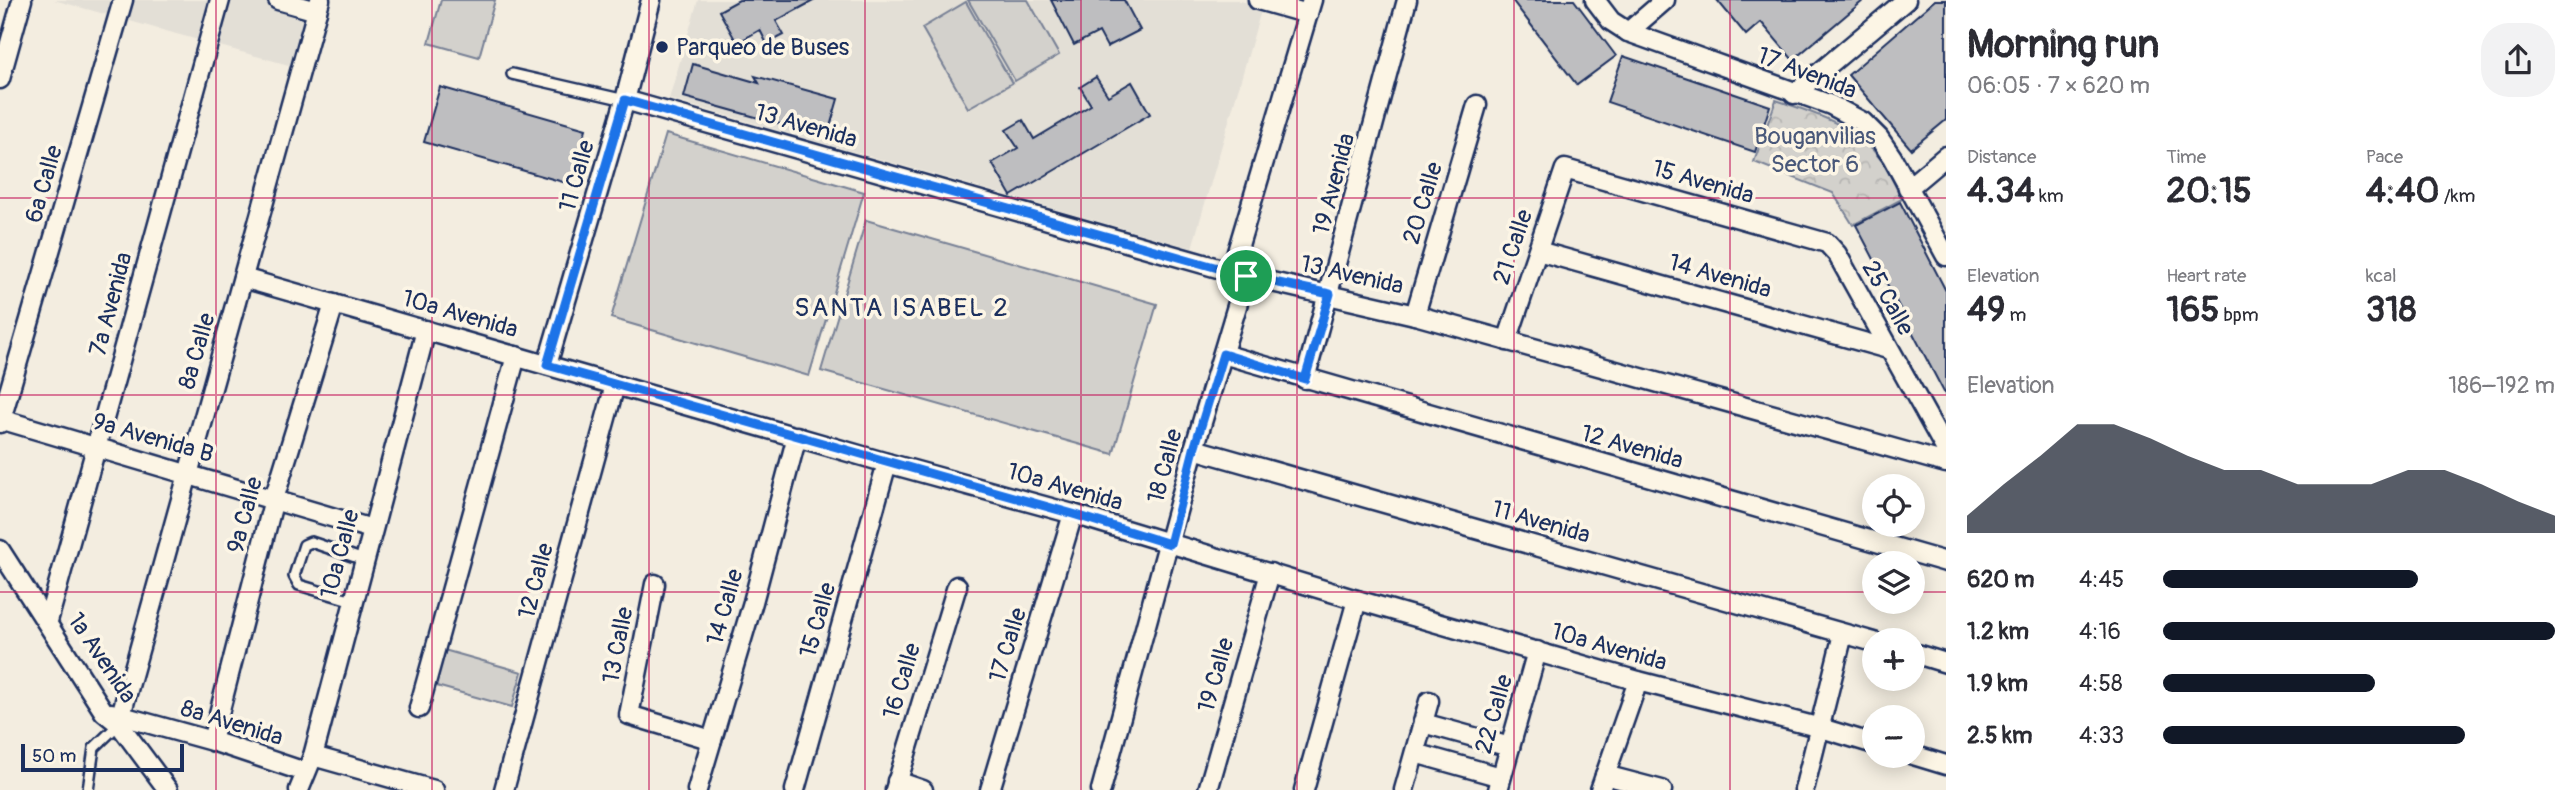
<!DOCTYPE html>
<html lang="en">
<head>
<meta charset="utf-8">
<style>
	:root { --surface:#fff; --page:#f2f2f3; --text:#2b2b33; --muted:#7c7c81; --accent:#111827 }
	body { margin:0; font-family:Pangolin,sans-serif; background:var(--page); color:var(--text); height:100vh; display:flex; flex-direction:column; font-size:26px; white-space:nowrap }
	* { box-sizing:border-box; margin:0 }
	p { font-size:23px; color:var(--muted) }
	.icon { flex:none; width:38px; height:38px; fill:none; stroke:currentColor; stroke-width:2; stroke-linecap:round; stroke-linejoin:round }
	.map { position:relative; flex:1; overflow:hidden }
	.sheet { display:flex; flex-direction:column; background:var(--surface); width:630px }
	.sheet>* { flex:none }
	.tools { position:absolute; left:1862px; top:474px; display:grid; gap:14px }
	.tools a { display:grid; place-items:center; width:63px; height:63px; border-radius:50%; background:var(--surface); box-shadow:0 4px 18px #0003; font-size:35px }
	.scale { position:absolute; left:21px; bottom:18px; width:163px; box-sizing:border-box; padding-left:7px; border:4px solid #1b2f5e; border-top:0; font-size:19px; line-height:24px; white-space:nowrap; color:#1b2f5e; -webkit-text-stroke:5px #fcf5e5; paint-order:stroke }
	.pin { position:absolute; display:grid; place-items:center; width:60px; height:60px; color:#fff; margin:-30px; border:4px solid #fff; border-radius:50%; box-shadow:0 2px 7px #0007 }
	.round { display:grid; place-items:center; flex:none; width:74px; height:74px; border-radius:28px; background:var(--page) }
	.headline { display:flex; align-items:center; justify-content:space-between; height:119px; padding:0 21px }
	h1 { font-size:38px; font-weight:700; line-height:52px }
	.metrics { display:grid; grid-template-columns:repeat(3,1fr); gap:10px; height:119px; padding:7px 21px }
	.metrics div { display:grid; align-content:center }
	.metrics b { font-size:35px; font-weight:700 }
	.metrics small { font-size:19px; font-weight:400 }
	.metrics p { font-size:19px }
	.chart { height:196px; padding:14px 21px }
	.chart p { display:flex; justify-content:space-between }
	.chart svg { width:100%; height:126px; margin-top:7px; fill:var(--accent); opacity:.7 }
	ul { padding:0 21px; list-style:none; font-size:23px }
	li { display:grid; grid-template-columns:112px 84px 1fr; align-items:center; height:52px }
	li i { height:18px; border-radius:9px; background:var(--accent) }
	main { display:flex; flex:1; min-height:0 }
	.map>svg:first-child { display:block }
	.built { fill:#e3dfd6 }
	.forest { fill:url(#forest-crowns); stroke:#778095; stroke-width:2 }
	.pitch { fill:#d3d1cc; stroke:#778095; stroke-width:2 }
	.building { fill:#bebec0; stroke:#1b2f5e; stroke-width:2 }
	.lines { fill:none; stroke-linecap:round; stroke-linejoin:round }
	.service-casing { stroke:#1b2f5e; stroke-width:14 }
	.minor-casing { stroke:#1b2f5e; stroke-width:23 }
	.service { stroke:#fcf5e5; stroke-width:9 }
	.minor { stroke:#fcf5e5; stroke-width:18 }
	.route-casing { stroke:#fff; stroke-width:14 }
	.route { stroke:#1a73e8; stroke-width:9 }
	.grid { fill:none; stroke:#c2185b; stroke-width:2; stroke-opacity:0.55 }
	.poi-dot { fill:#1b2f5e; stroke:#fcf5e5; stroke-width:2.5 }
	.labels { text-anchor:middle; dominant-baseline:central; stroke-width:7; stroke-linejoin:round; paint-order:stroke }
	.poi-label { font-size:24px; fill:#1b2f5e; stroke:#fcf5e5; text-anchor:start }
	.street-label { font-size:24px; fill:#1b2f5e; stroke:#fcf5e5 }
	.park-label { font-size:24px; fill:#49587a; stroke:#fcf5e5 }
	.neighbourhood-label { font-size:26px; letter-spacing:2px; fill:#1b2f5e; stroke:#fcf5e5 }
</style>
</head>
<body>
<main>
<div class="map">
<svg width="1946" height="790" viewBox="0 0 1946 790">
	<defs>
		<pattern id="forest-crowns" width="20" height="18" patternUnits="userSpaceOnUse" patternTransform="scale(1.75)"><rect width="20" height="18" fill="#d3d1cc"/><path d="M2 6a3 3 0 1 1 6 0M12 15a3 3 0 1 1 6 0" fill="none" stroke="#b5b4b2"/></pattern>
	</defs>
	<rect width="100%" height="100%" fill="#f3ede0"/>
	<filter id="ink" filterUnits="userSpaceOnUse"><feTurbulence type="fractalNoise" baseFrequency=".0143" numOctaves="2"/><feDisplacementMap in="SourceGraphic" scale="14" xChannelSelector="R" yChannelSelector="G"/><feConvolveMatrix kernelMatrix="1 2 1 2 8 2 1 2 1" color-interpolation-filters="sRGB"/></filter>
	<g filter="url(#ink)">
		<g class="built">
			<path d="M54 0H315L296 67Z"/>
			<path d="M698 0H1237L1262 7 1192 248 669 99Z"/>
		</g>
		<path class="forest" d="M1776 100C1816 114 1856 125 1882 161 1890 172 1895 187 1902 199L1853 225 1833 193 1754 162Z"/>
		<g class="pitch">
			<path d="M441 0H495L479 57 429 43Z"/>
			<path d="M968 0H1028L1059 55 1015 81Z"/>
			<path d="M966 2 1012 83 968 108 922 28Z"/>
			<path d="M666 134 864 192 809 376 611 318Z"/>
			<path d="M866 220 1157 304 1113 454 821 371Z"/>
			<path d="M444 650 522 672 512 707 433 685Z"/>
		</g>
		<g class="building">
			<path d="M739 0H815L776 21 784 35 767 44 760 30 737 43 719 11Z"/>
			<path d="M1051 0H1124L1140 30 1107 47 1099 32 1074 45Z"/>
			<path d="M1512 0H1574L1616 56 1577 85Z"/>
			<path d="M1717 0H1864L1793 60 1761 22 1746 35Z"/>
			<path d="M1935 0H1946V120L1911 149 1848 75Z"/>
			<path d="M1623 56 1770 106 1755 152 1607 102Z"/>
			<path d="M693 64 759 83 755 76 838 99 827 137 684 97Z"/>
			<path d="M1096 77 1108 96 1132 82 1150 114 1011 196 992 163 1018 148 1006 130 1023 120 1034 139 1091 105 1080 87Z"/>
			<path d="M440 87 586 129 570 184 424 142Z"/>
			<path d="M1900 202 1946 291V396L1856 225Z"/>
		</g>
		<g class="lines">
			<g class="service-casing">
				<g id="service">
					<path d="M512 74 625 100"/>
					<path d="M353 601 299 585 294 576 304 545 311 542 364 560"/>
					<path d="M88 790 94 748 119 724"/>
				</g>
			</g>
			<g class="minor-casing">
				<g id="minor">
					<path d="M278 0 317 11"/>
					<path d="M1258 0 1308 14"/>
					<path d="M1595 0 1611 21 1628 32 1831 105 1863 122 1879 138 1892 157 1946 256"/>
					<path d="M1628 32 1665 0"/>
					<path d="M0 79 22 0"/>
					<path d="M1794 94 1906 0"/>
					<path d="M625 100 1246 276 1415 315 1946 463"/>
					<path d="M1908 188 1946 156"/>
					<path d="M1538 251 1888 349"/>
					<path d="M1231 272 1312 0"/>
					<path d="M243 278 887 463 1073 514 1357 600 1638 681 1821 728 1874 744"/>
					<path d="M1415 315 1477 105"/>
					<path d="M1507 341 1565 169 1827 243 1837 254 1946 450"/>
					<path d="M1223 354 1946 562"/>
					<path d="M547 365 625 100 651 0"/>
					<path d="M1305 379 1407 0"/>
					<path d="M0 419 372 529"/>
					<path d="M0 423 123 0"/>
					<path d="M1194 449 1874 642"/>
					<path d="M0 550 104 712 119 724 168 790"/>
					<path d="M655 584 629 715 712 740"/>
					<path d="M48 621 220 0"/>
					<path d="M1913 653 1946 663"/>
					<path d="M419 708 516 356"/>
					<path d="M111 713 212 741 305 772"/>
					<path d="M121 715 320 0"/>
					<path d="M1423 723 1510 747"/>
					<path d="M212 741 274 499 334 304"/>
					<path d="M1415 753 1501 777"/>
					<path d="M1913 755 1946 765"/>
					<path d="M313 756 434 790"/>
					<path d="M1605 775 1662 790"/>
					<path d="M897 781 923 790"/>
					<path d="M299 790 313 756 426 330"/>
					<path d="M504 790 615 385"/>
					<path d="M697 790 753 602 797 436"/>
					<path d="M795 790 887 463"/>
					<path d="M895 790 957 586"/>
					<path d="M990 790 1073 514"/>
					<path d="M1101 790 1194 449 1246 276"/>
					<path d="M1208 790 1270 573"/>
					<path d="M1304 790 1357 600"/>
					<path d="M1404 790 1429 701"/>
					<path d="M1498 790 1537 651"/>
					<path d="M1600 790 1638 681"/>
					<path d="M1804 790 1843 634"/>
				</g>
			</g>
			<use href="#service" class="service"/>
			<use href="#minor" class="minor"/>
		</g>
	</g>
	<g class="lines" filter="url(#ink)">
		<g class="route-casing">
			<path id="route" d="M625 100 1246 276 1330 294 1305 379 1223 354 1194 449 1170 544 1073 514 547 365Z"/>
		</g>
		<use href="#route" class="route"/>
	</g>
	<path class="grid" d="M216 0V790M432 0V790M649 0V790M865 0V790M1081 0V790M1297 0V790M1514 0V790M1730 0V790M0 198H1946M0 395H1946M0 592H1874M1913 592H1946"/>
	<circle class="poi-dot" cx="662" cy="47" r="7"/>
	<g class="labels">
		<g class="poi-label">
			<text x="676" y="47">Parqueo de Buses</text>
		</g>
		<g class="street-label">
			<text transform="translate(1807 73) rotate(21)">17 Avenida</text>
			<text transform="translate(806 126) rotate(16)">13 Avenida</text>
			<text transform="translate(577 176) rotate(-74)">11 Calle</text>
			<text transform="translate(1703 182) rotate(16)">15 Avenida</text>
			<text transform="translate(44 184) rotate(-74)">6a Calle</text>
			<text transform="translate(1334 184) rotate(-75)">19 Avenida</text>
			<text transform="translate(1423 203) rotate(-73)">20 Calle</text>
			<text transform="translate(1513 247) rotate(-71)">21 Calle</text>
			<text transform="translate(1352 275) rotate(13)">13 Avenida</text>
			<text transform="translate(1720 276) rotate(16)">14 Avenida</text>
			<text transform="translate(1888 298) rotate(61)">25 Calle</text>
			<text transform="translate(111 304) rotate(-75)">7a Avenida</text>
			<text transform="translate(460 314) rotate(16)">10a Avenida</text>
			<text transform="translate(197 351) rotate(-74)">8a Calle</text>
			<text transform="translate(153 438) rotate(16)">9a Avenida B</text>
			<text transform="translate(1632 447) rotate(16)">12 Avenida</text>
			<text transform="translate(1165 466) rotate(-75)">18 Calle</text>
			<text transform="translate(1065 487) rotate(16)">10a Avenida</text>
			<text transform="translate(245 515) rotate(-75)">9a Calle</text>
			<text transform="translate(1541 522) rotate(16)">11 Avenida</text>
			<text transform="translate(340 554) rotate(-75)">10a Calle</text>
			<text transform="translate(536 581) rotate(-75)">12 Calle</text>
			<text transform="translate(725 607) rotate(-74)">14 Calle</text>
			<text transform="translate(818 620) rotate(-74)">15 Calle</text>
			<text transform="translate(618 645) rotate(-79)">13 Calle</text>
			<text transform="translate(1008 645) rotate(-73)">17 Calle</text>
			<text transform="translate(1609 647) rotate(16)">10a Avenida</text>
			<text transform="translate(102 658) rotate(56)">1a Avenida</text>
			<text transform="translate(1216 675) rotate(-74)">19 Calle</text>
			<text transform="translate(902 681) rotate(-73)">16 Calle</text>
			<text transform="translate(1494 714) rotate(-74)">22 Calle</text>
			<text transform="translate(232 723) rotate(17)">8a Avenida</text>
		</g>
		<g class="park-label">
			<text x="1815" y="136">Bouganvilias<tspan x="1815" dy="28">Sector 6</tspan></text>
		</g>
		<g class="neighbourhood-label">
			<text x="902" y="308">SANTA ISABEL 2</text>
		</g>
	</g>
</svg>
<div class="tools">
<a><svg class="icon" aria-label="locate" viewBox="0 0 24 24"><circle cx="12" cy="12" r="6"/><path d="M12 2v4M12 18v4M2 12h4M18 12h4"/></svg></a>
<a><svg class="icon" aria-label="layers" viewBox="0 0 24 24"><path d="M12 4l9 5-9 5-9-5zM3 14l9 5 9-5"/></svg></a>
<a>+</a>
<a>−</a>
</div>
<div class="scale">50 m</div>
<div class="pin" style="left:1246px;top:276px;background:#1e9e55"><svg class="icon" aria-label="arrive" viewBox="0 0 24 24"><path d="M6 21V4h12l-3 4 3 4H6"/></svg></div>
</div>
<section class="sheet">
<div class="headline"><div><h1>Morning run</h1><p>06:05 · 7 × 620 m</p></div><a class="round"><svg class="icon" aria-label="share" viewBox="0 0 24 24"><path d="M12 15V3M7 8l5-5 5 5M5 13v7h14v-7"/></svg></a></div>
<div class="metrics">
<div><p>Distance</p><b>4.34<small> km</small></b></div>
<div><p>Time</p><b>20:15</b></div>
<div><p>Pace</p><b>4:40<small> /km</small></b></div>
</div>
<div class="metrics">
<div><p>Elevation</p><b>49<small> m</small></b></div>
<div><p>Heart rate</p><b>165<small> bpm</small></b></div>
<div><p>kcal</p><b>318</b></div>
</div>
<div class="chart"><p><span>Elevation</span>186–192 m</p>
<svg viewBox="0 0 160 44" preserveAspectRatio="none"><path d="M0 44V38L10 27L20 17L30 6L40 6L50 11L60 17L70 22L80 22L90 27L100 27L110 27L120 22L130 22L140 27L150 33L160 38V44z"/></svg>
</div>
<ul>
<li><b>620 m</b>4:45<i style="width:65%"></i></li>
<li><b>1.2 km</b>4:16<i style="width:100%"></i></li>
<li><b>1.9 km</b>4:58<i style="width:54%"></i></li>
<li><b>2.5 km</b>4:33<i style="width:77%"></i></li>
</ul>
</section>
</main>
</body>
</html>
